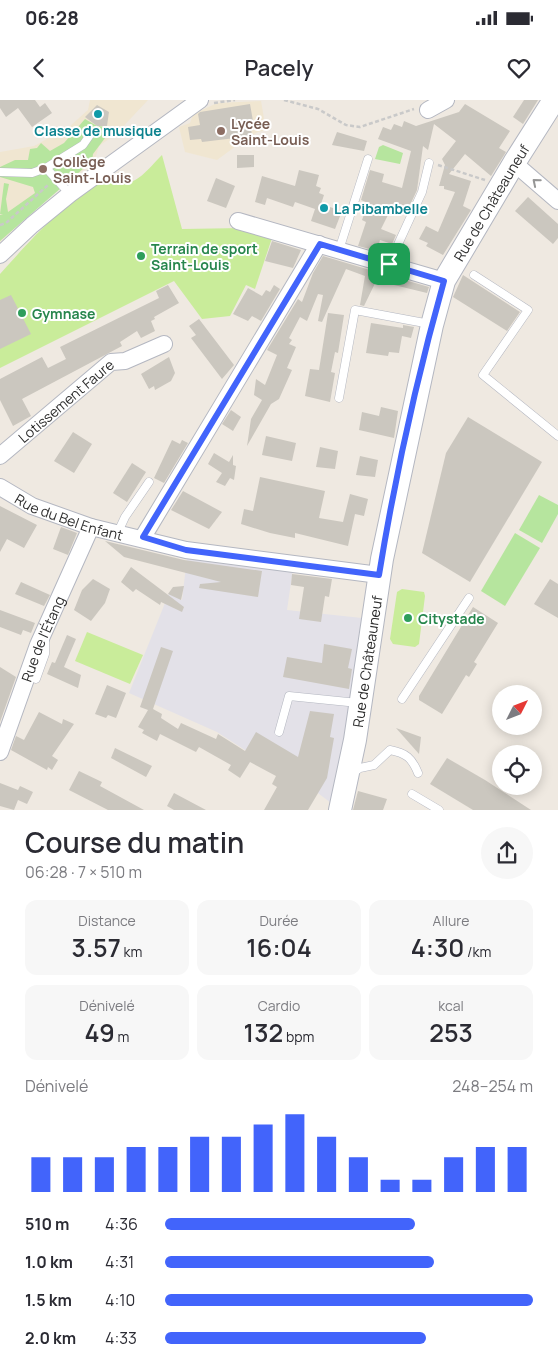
<!DOCTYPE html>
<html lang="fr">
<head>
<meta charset="utf-8">
<style>
	:root { --surface:#fff; --page:#f7f7f7; --text:#2b2b33; --muted:#7c7c81; --accent:#4264fb }
	body { margin:0; font-family:Manrope,sans-serif; background:var(--page); color:var(--text); height:100vh; display:flex; flex-direction:column; font-size:19px; white-space:nowrap }
	* { box-sizing:border-box; margin:0 }
	p { font-size:16px; color:var(--muted) }
	.icon { flex:none; width:28px; height:28px; fill:none; stroke:currentColor; stroke-width:2; stroke-linecap:round; stroke-linejoin:round }
	.map { position:relative; height:710px; overflow:hidden }
	.drawer { display:flex; flex-direction:column; background:var(--surface); flex:1 }
	.drawer>* { flex:none }
	.needle { width:32px; rotate:48deg }
	.buttons { position:absolute; left:492px; top:585px; display:grid; gap:10px }
	.buttons a { display:grid; place-items:center; width:50px; height:50px; border-radius:50%; background:var(--surface); box-shadow:0 2px 12px #0003; font-size:25px }
	.pin { position:absolute; display:grid; place-items:center; width:42px; height:42px; color:#fff; margin:-21px; border-radius:10px; box-shadow:0 2px 8px #0006 }
	.round { display:grid; place-items:center; flex:none; width:52px; height:52px; border-radius:26px; background:var(--page) }
	.headline { display:flex; align-items:center; justify-content:space-between; height:85px; padding:0 25px }
	h1 { font-size:28px; font-weight:600; line-height:38px }
	.metrics { display:grid; grid-template-columns:repeat(3,1fr); gap:8px; height:85px; padding:5px 25px }
	.metrics div { display:grid; align-content:center; border-radius:12px; background:var(--page); text-align:center }
	.metrics b { font-size:25px; font-weight:600 }
	.metrics small { font-size:14px; font-weight:400 }
	.metrics p { font-size:14px }
	.chart { height:140px; padding:10px 25px }
	.chart p { display:flex; justify-content:space-between }
	.chart svg { width:100%; height:90px; margin-top:5px; stroke:var(--accent); stroke-width:6 }
	ul { padding:0 25px; list-style:none; font-size:16px }
	li { display:grid; grid-template-columns:80px 60px 1fr; align-items:center; height:38px }
	li i { height:12px; border-radius:6px; background:var(--accent) }
	.status { display:flex; justify-content:space-between; align-items:center; height:35px; padding:0 25px; background:var(--surface); direction:ltr }
	.status svg { height:14px; fill:currentColor }
	header { display:flex; justify-content:space-between; align-items:center; height:65px; padding:0 25px; background:var(--surface); font-size:22px; font-weight:600 }
	.map>svg:first-child { display:block }
	.industrial { fill:#e3e1e8 }
	.education { fill:#f0e6d1 }
	.green { fill:#b6e59e }
	.pitch { fill:#c9ec9a }
	.building { fill:#cbc7bf }
	.lines { fill:none; stroke-linecap:round; stroke-linejoin:round }
	.lane-casing { stroke:#b4b7c1; stroke-width:9 }
	.street-casing { stroke:#b4b7c1; stroke-width:18 }
	.secondary-casing { stroke:#b4b7c1; stroke-width:24 }
	.path { stroke:#c9c9c9; stroke-width:2.5; stroke-dasharray:4 2.5; stroke-linecap:butt }
	.lane { stroke:#fff; stroke-width:8 }
	.street { stroke:#fff; stroke-width:16 }
	.secondary { stroke:#fff; stroke-width:22 }
	.oneway { stroke:#969696 }
	.route-casing { stroke:#fff; stroke-width:10 }
	.route { stroke:#4264fb; stroke-width:6 }
	.culture-dot { fill:#0f9aa8; stroke:#fff; stroke-width:2 }
	.education-dot { fill:#8d6e63; stroke:#fff; stroke-width:2 }
	.leisure-dot { fill:#2e9e5b; stroke:#fff; stroke-width:2 }
	.labels { text-anchor:middle; dominant-baseline:central; stroke-width:4; stroke-linejoin:round; paint-order:stroke }
	.education-label { font-size:14px; font-weight:bold; fill:#785e54; stroke:#fff; text-anchor:start }
	.culture-label { font-size:14px; font-weight:bold; fill:#0d838f; stroke:#fff }
	.street-label { font-size:14px; fill:#2e2e2e; stroke:#fff }
	.leisure-label { font-size:14px; font-weight:bold; fill:#27864d; stroke:#fff; text-anchor:start }
</style>
</head>
<body>
<div class="status"><b>06:28</b><svg viewBox="0 0 49 12"><path d="M0 12V9h3v3zM5 12V6h3v6zM10 12V3h3v9zM15 12V0h3v12zM26 1h20v11H26zM47 4h2v5h-2z"/></svg></div>
<header><svg class="icon" aria-label="back" viewBox="0 0 24 24"><path d="M15 5l-7 7 7 7"/></svg>Pacely<svg class="icon" aria-label="heart" viewBox="0 0 24 24"><path d="M12 20l-8-8c-3-5 5-10 8-4 3-6 11-1 8 4z"/></svg></header>
<div class="map">
<svg width="558" height="710" viewBox="0 0 558 710">
	<rect width="100%" height="100%" fill="#efe9e1"/>
	<path class="industrial" d="M187 458 293 469 287 510 362 518 350 610 331 703 310 687 304 688 217 632 129 593 169 493 182 500Z"/>
	<g class="education">
		<path d="M90 0H148L116 34 99 46 94 62 58 89 0 142V52L34 46 69 27 88 10Z"/>
		<path d="M261 1 266 30 258 32 247 38 217 60 185 52 179 27 190 23 193 15 202 10 217 3Z"/>
	</g>
	<g class="green">
		<path d="M85 19 97 26 107 27 108 34 93 54 92 61 0 141V115H3L0 114 4 83 9 84 6 99 8 112 35 93 33 87 0 77V67L15 60H28L30 49 37 48 41 43 50 51 64 43Z"/>
		<path d="M383 45 403 53 400 64 375 59 379 47Z"/>
		<path d="M539 395 558 405V414L542 443 519 430Z"/>
		<path d="M515 433 540 448 505 506 481 491Z"/>
	</g>
	<g class="pitch">
		<path d="M162 55 182 129 243 128 272 138 255 189 246 185 230 216 202 219 174 181 0 268V174C31 140 63 102 104 81 134 91 143 74 162 55Z"/>
		<path d="M402 489 424 492 425 496 419 544 415 547 393 544 390 539 397 492Z"/>
		<path d="M87 532 143 555 130 584 75 561Z"/>
	</g>
	<g class="building">
		<path d="M0 0H35L40 7 45 3 52 13 32 27 18 8 6 17 0 8Z"/>
		<path d="M524 0H538L523 24 513 17Z"/>
		<path d="M250 4 253 21H250L252 36 202 42 201 39 190 40 188 27 200 25 198 14 200 12Z"/>
		<path d="M465 4 510 31 499 48 506 52 491 76 465 54 449 74 471 81 463 106 471 110 443 155 426 146 428 143 419 139 426 126 438 132 455 92 444 89V86H439L445 65 442 59 456 41 434 24 428 50 423 46 417 90 406 114 391 109 381 129 396 135 392 144 380 140 377 151 358 146 366 122 362 120 368 103 361 100 370 70 384 74 382 82 402 88 411 51 378 39 383 27 391 30 394 24 402 27 404 21 416 26 459 12Z"/>
		<path d="M97 5 109 12 107 26H97L85 17Z"/>
		<path d="M337 32 367 41 364 51 332 45Z"/>
		<path d="M237 55H254V67L237 68Z"/>
		<path d="M299 70 319 75 316 86 321 88 319 93 324 95 321 104 342 111 335 129 311 121 315 109 295 102 293 107 267 98 265 105 255 102 262 76 295 86Z"/>
		<path d="M216 78 235 86 226 108 207 101Z"/>
		<path d="M528 97 558 124V138L553 144 515 111Z"/>
		<path d="M272 141 301 150 293 168 265 161Z"/>
		<path d="M323 156 380 173 364 206 360 205 365 176 346 169 322 222 318 221 323 195 318 194 307 221 300 217 289 238 292 240 289 244 296 247 287 268 292 270 279 299 271 304 247 346 251 319 262 300 254 295 256 279 265 285 277 255 267 250 298 199 302 202 313 173Z"/>
		<path d="M463 175 520 212 507 231 453 197Z"/>
		<path d="M398 178 429 187 427 193 394 185Z"/>
		<path d="M168 185 179 203 154 217 155 219 151 221 155 231 141 238 137 231 120 242 122 246 22 299 31 316 13 326 0 300V279L42 257 48 268 66 259 60 247 159 198 156 191Z"/>
		<path d="M274 185 280 189 261 221 252 216 248 221 233 214 248 188 262 196 266 190 270 192Z"/>
		<path d="M11 195 31 234 0 249V200Z"/>
		<path d="M328 213 344 215 338 253 335 252 331 272 335 273 330 302 305 296 310 269 319 270Z"/>
		<path d="M199 219 234 265 222 279 191 238 196 235 189 226Z"/>
		<path d="M371 223 403 228V225L414 227 411 238 402 236 399 253 389 252 388 256 366 253Z"/>
		<path d="M169 257 175 273 171 281 155 290 154 286 149 289 141 274Z"/>
		<path d="M381 307 398 311 394 338 359 330 362 312 379 316Z"/>
		<path d="M231 310 241 317 233 331 222 324Z"/>
		<path d="M468 317 542 362 470 482 422 453 446 353Z"/>
		<path d="M73 332 92 344 74 373 54 361Z"/>
		<path d="M266 336 296 343 292 361 262 355Z"/>
		<path d="M172 340 180 344 182 340 188 343 164 383 154 378Z"/>
		<path d="M320 347 338 351 335 369 316 367Z"/>
		<path d="M214 353 229 362 233 355V365L236 366 234 380 230 378 225 386 216 382 222 373 208 364Z"/>
		<path d="M360 356 378 360 375 377 356 375Z"/>
		<path d="M132 363 146 372 127 402 113 393Z"/>
		<path d="M260 377 325 391 319 418 343 422 350 394 368 399 364 416 355 414 348 446 295 433V438L270 433 241 424 244 409 253 411Z"/>
		<path d="M183 391 222 412 209 429 171 410Z"/>
		<path d="M0 406 37 425 24 448 7 439 0 452Z"/>
		<path d="M61 427 77 433 68 455 53 449Z"/>
		<path d="M105 441 184 460 262 471 258 497 199 488 200 484 221 482 124 457Z"/>
		<path d="M131 467 184 507 182 512 161 502 160 505 136 489 133 492 121 482Z"/>
		<path d="M292 474 332 479 329 497 325 496 321 522 299 519 304 487 291 485Z"/>
		<path d="M93 479 110 489 105 503 91 521 74 510 82 490Z"/>
		<path d="M550 479 558 484V518L534 504Z"/>
		<path d="M21 482 50 495 44 506 15 494Z"/>
		<path d="M184 486 181 500 168 494 173 487Z"/>
		<path d="M473 507 498 523 474 562 477 564 469 577 466 575 442 614 419 600V596Z"/>
		<path d="M0 510 35 523 31 533 23 530 21 535 0 527Z"/>
		<path d="M67 535 76 539 64 567 81 575 78 588 47 574 52 562 55 563Z"/>
		<path d="M324 544 352 549 348 568 352 569 349 589 283 577 287 557 322 563Z"/>
		<path d="M161 547 173 551 153 609 162 614 161 618 178 629 181 623 216 639 218 634 245 651 256 632 298 657 310 611 334 614 330 637 334 638 327 678 308 710H264L277 687 272 684 276 676 250 662 240 678 228 670 231 665 199 647 196 652 160 634 157 641 142 633 144 630 138 627 148 610 140 607Z"/>
		<path d="M0 567 16 577 0 622Z"/>
		<path d="M107 585 126 593 116 618 108 615 106 618 95 614Z"/>
		<path d="M39 612 62 624 63 619 74 624 52 656 58 660 52 670 48 667 47 670 11 650 16 636 24 640Z"/>
		<path d="M396 628 421 637 419 654Z"/>
		<path d="M115 648 152 666 146 677 111 658Z"/>
		<path d="M447 658 485 680 531 710H473L430 684Z"/>
		<path d="M79 671 102 682 100 686 144 710H108L69 690Z"/>
		<path d="M0 683 18 690 20 686 33 692 27 704 18 700 14 710 0 706Z"/>
		<path d="M358 691 387 699 383 710H353Z"/>
		<path d="M174 693 189 701 206 710H174L167 706Z"/>
	</g>
	<g class="lines">
		<g class="lane-casing">
			<g id="lane">
				<path d="M0 72 32 73 46 68"/>
				<path d="M70 94 46 68 83 45 92 32"/>
				<path d="M339 150 368 59"/>
				<path d="M389 164 422 92 429 63"/>
				<path d="M474 175 528 210 483 275 558 336"/>
				<path d="M339 298 355 210 430 224"/>
				<path d="M118 432 125 417 149 382"/>
				<path d="M36 579 45 554V540"/>
				<path d="M402 599 469 498"/>
				<path d="M279 632 289 596 358 603"/>
				<path d="M352 673 360 668 374 665 390 650C406 653 412 658 418 673"/>
				<path d="M412 694 439 710"/>
			</g>
		</g>
		<g class="street-casing">
			<g id="street">
				<path d="M428 10 446 0"/>
				<path d="M514 63 558 101"/>
				<path d="M238 121 444 181"/>
				<path d="M0 155 32 125 70 94 200 0"/>
				<path id="s1" d="M0 356 111 262 125 261 164 244"/>
				<path id="s2" d="M0 387 32 406 91 427 186 450 379 475"/>
				<path d="M143 437 319 144"/>
				<path id="s3" d="M0 652 38 545 91 427"/>
			</g>
		</g>
		<g class="secondary-casing">
			<g id="secondary">
				<path id="s4" d="M340 710 355 640 382 459 432 225 444 181 514 63 554 0"/>
			</g>
		</g>
		<g class="path">
			<path d="M284 0 318 9 346 25 360 27 414 9"/>
			<path d="M214 3 235 0"/>
			<path d="M438 65 485 80"/>
			<path d="M0 125 6 123 48 85"/>
		</g>
		<use href="#lane" class="lane"/>
		<use href="#street" class="street"/>
		<use href="#secondary" class="secondary"/>
	</g>
	<defs><path id="oneway-chevron" d="M-2-3.5L2.5 0L-2 3.5" fill="none" stroke-width="1.6" stroke-linecap="round" stroke-linejoin="round" transform="scale(1.25)"/></defs>
	<use class="oneway" href="#oneway-chevron" transform="translate(536 82) rotate(-140)"/>
	<g class="lines">
		<g class="route-casing">
			<path id="route" d="M320 144 444 181C417 277 395 377 379 475L186 450 143 437Z"/>
		</g>
		<use href="#route" class="route"/>
	</g>
	<g class="culture-dot">
		<circle cx="98" cy="14" r="5"/>
		<circle cx="324" cy="108" r="5"/>
	</g>
	<g class="education-dot">
		<circle cx="221" cy="31" r="5"/>
		<circle cx="43" cy="69" r="5"/>
	</g>
	<g class="leisure-dot">
		<circle cx="141" cy="156" r="5"/>
		<circle cx="22" cy="213" r="5"/>
		<circle cx="408" cy="518" r="5"/>
	</g>
	<g class="labels">
		<g class="education-label">
			<text x="231" y="23">Lycée<tspan x="231" dy="16">Saint-Louis</tspan></text>
			<text x="53" y="61">Collège<tspan x="53" dy="16">Saint-Louis</tspan></text>
		</g>
		<g class="culture-label">
			<text x="98" y="30">Classe de musique</text>
			<text x="334" y="108" text-anchor="start">La Pibambelle</text>
		</g>
		<g class="street-label">
			<text stroke="none"><textPath href="#s4" startOffset="631">Rue de Châteauneuf</textPath></text>
			<text stroke="none"><textPath href="#s1" startOffset="86">Lotissement Faure</textPath></text>
			<text stroke="none"><textPath href="#s2" startOffset="76">Rue du Bel Enfant</textPath></text>
			<text stroke="none"><textPath href="#s3" startOffset="121">Rue de l'Étang</textPath></text>
			<text stroke="none"><textPath href="#s4" startOffset="151">Rue de Châteauneuf</textPath></text>
		</g>
		<g class="leisure-label">
			<text x="151" y="148">Terrain de sport<tspan x="151" dy="16">Saint-Louis</tspan></text>
			<text x="32" y="213">Gymnase</text>
			<text x="418" y="518">Citystade</text>
		</g>
	</g>
</svg>
<div class="buttons">
<a><svg class="needle" viewBox="-14 -14 28 28"><path d="M0-13l5 13h-10z" fill="#e53935"/><path d="M0 13l5-13h-10z" fill="#7c7c81"/></svg></a>
<a><svg class="icon" aria-label="locate" viewBox="0 0 24 24"><circle cx="12" cy="12" r="6"/><path d="M12 2v4M12 18v4M2 12h4M18 12h4"/></svg></a>
</div>
<div class="pin" style="left:389px;top:164px;background:#1e9e55"><svg class="icon" aria-label="arrive" viewBox="0 0 24 24"><path d="M6 21V4h12l-3 4 3 4H6"/></svg></div>
</div>
<section class="drawer">
<div class="headline"><div><h1>Course du matin</h1><p>06:28 · 7 × 510 m</p></div><a class="round"><svg class="icon" aria-label="share" viewBox="0 0 24 24"><path d="M12 15V3M7 8l5-5 5 5M5 13v7h14v-7"/></svg></a></div>
<div class="metrics">
<div><p>Distance</p><b>3.57<small> km</small></b></div>
<div><p>Durée</p><b>16:04</b></div>
<div><p>Allure</p><b>4:30<small> /km</small></b></div>
</div>
<div class="metrics">
<div><p>Dénivelé</p><b>49<small> m</small></b></div>
<div><p>Cardio</p><b>132<small> bpm</small></b></div>
<div><p>kcal</p><b>253</b></div>
</div>
<div class="chart"><p><span>Dénivelé</span>248–254 m</p>
<svg viewBox="0 0 160 44" preserveAspectRatio="none"><path d="M5 44V27M15 44V27M25 44V27M35 44V22M45 44V22M55 44V17M65 44V17M75 44V11M85 44V6M95 44V17M105 44V27M115 44V38M125 44V38M135 44V27M145 44V22M155 44V22"/></svg>
</div>
<ul>
<li><b>510 m</b>4:36<i style="width:68%"></i></li>
<li><b>1.0 km</b>4:31<i style="width:73%"></i></li>
<li><b>1.5 km</b>4:10<i style="width:100%"></i></li>
<li><b>2.0 km</b>4:33<i style="width:71%"></i></li>
</ul>
</section>
</body>
</html>
